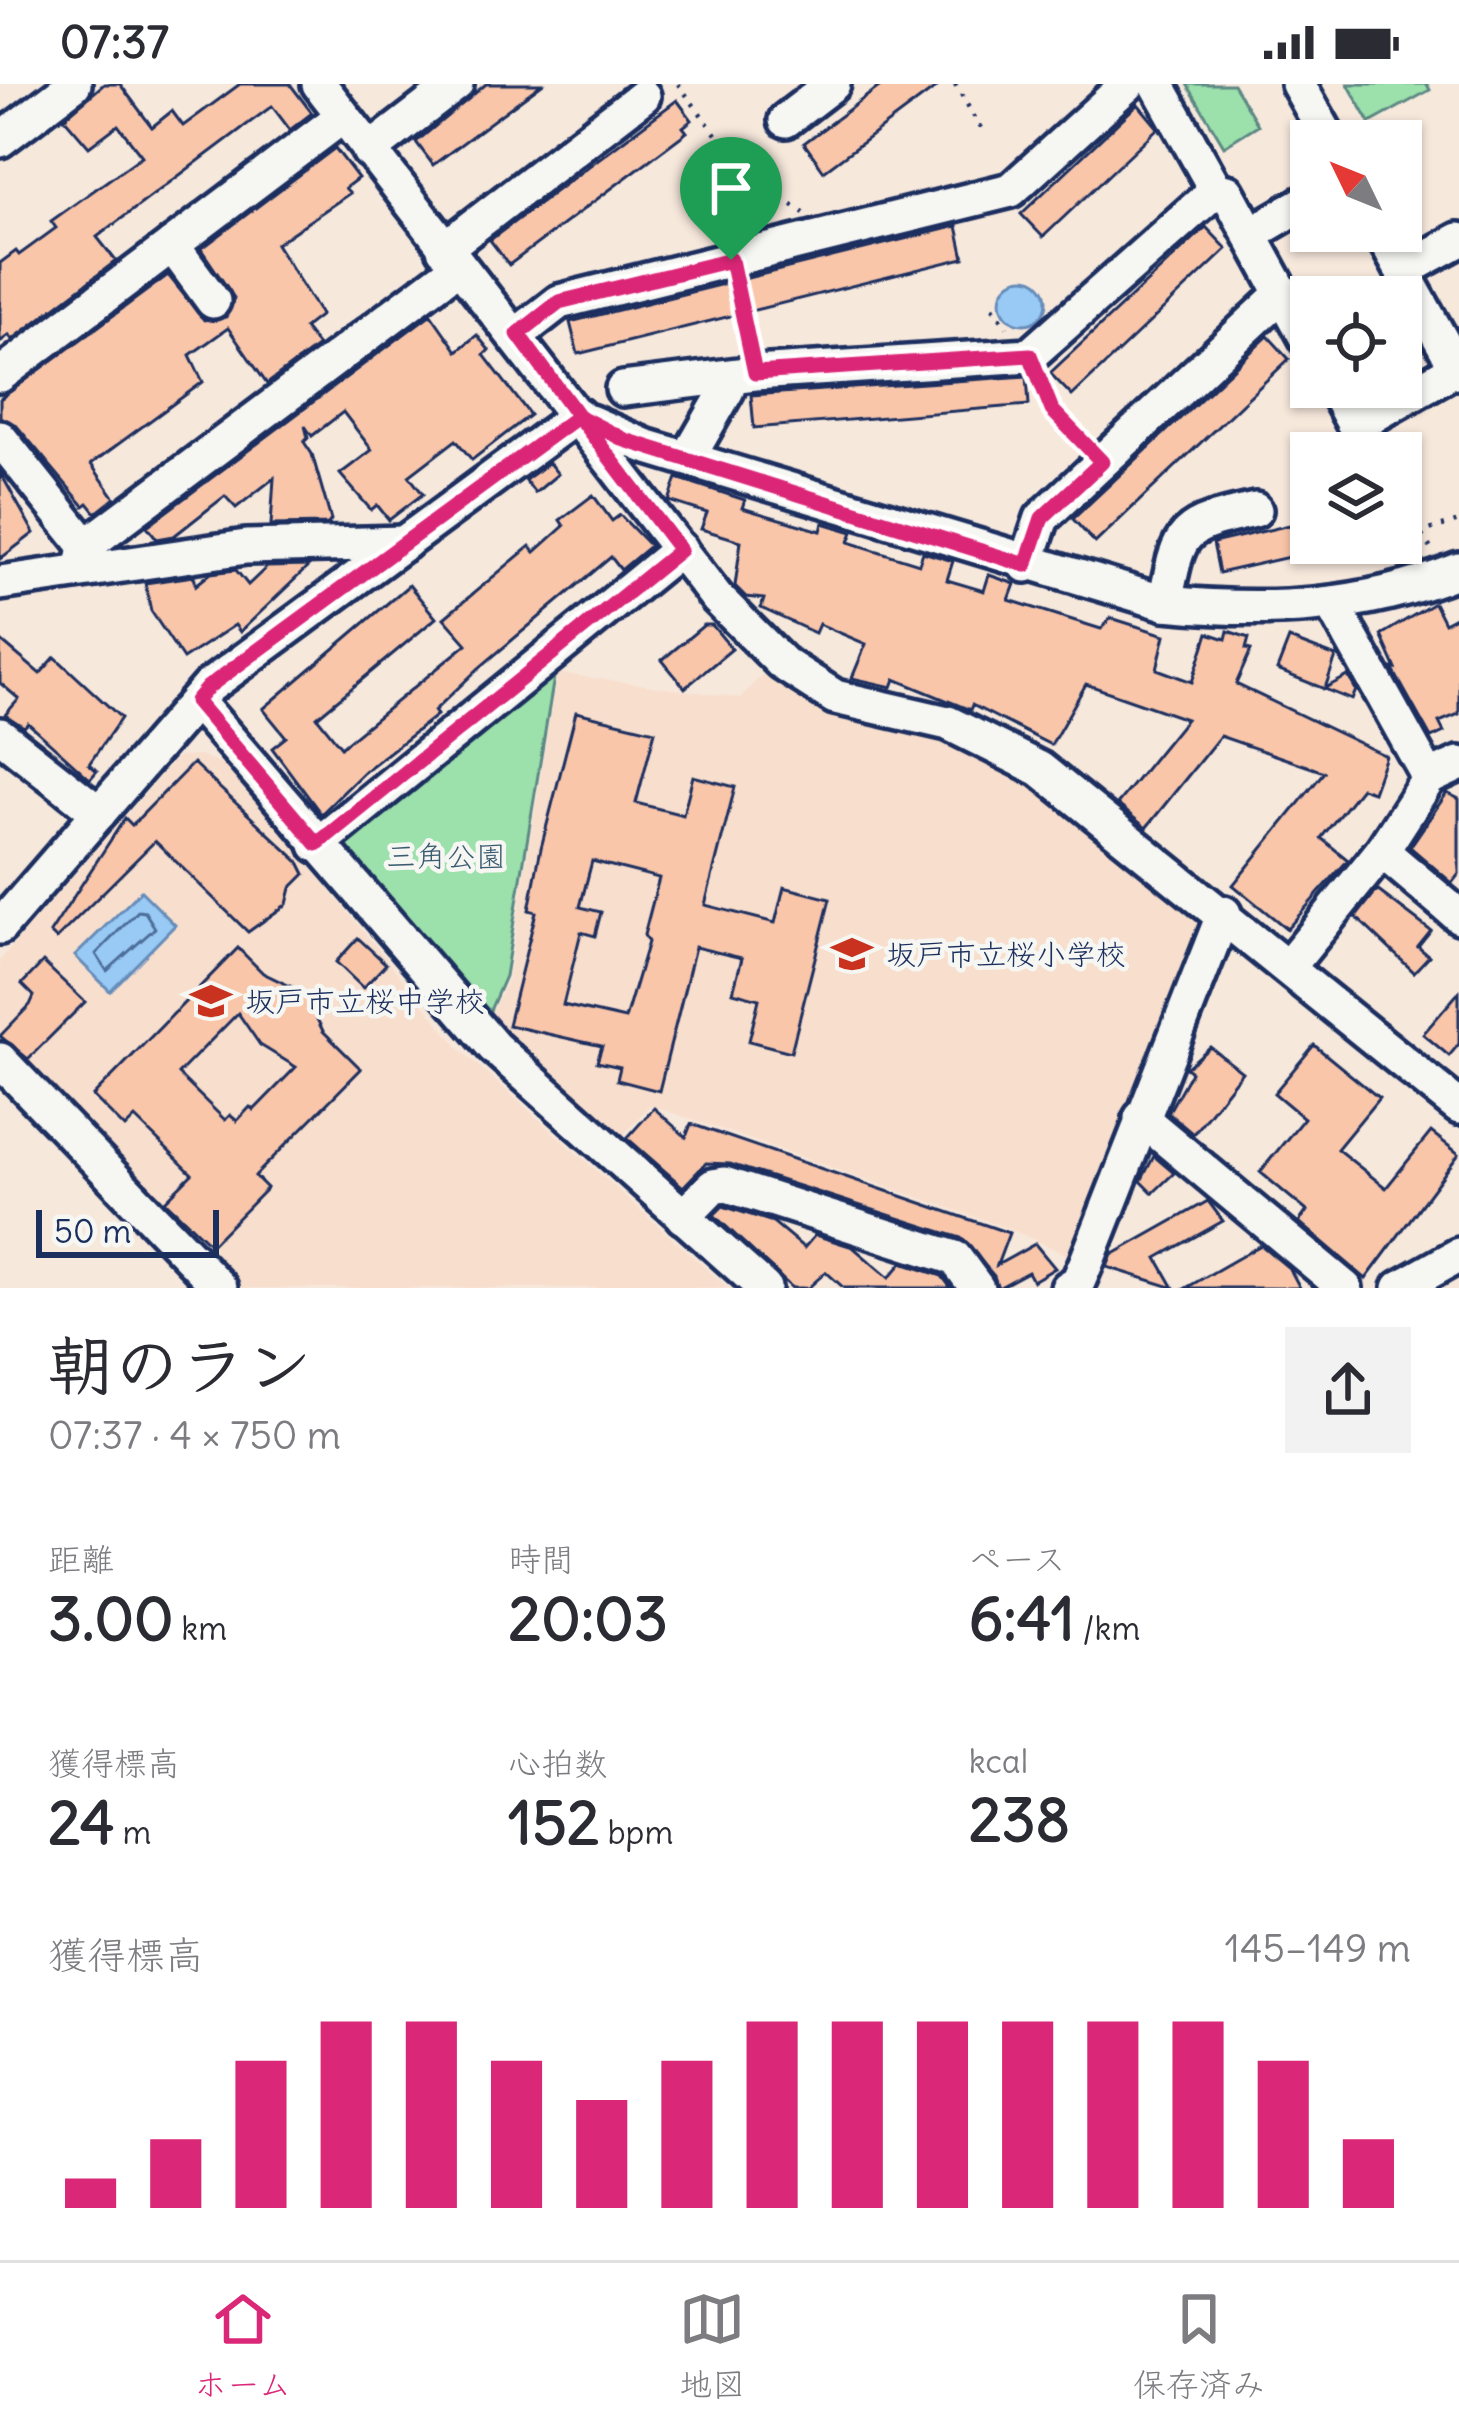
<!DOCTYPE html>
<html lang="ja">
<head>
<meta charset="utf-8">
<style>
	:root { --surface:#fff; --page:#f2f2f3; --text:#2b2b33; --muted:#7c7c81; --line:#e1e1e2; --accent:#db2777 }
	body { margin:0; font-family:Delius,"Klee One",sans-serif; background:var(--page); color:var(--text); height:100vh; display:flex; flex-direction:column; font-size:45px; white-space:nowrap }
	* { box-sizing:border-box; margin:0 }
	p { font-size:39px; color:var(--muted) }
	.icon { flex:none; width:66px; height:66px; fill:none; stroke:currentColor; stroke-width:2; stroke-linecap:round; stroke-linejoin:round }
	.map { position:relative; height:1204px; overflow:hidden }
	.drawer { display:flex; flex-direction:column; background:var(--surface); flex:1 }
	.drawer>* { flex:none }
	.needle { width:78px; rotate:313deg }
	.buttons { position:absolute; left:1290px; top:36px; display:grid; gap:24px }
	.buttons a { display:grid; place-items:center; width:132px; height:132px; border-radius:0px; background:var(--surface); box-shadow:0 3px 9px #0004; font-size:60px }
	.scale { position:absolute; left:36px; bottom:30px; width:183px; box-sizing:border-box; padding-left:12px; border:6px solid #1b2f5e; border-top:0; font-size:33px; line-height:42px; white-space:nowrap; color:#1b2f5e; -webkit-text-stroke:9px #f6f6f2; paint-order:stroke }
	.pin { position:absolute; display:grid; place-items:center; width:102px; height:102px; color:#fff; margin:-123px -51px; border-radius:50% 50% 50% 0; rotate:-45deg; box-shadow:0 0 12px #0007 }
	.pin .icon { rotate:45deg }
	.round { display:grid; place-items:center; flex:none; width:126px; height:126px; border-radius:0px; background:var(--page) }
	.head { display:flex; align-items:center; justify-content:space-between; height:204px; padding:0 48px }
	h1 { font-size:66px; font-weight:700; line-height:90px }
	.figures { display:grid; grid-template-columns:repeat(3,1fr); gap:18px; height:204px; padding:12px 48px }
	.figures div { display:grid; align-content:center }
	.figures b { font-size:60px; font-weight:700 }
	.figures small { font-size:33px; font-weight:400 }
	.figures p { font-size:33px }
	.chart { height:336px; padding:24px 48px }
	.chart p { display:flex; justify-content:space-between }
	.chart svg { width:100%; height:216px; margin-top:12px; stroke:var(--accent); stroke-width:6 }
	.status { display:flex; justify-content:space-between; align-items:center; height:84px; padding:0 60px; background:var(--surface); direction:ltr }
	.status svg { height:33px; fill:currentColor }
	.tabs { display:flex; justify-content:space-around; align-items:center; height:168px; border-top:3px solid var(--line); background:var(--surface); font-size:33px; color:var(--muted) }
	.tabs a { display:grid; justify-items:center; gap:6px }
	.tabs .selected { color:var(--accent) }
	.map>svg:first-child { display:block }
	.built { fill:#f8decd }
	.green { fill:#9ce0ab; stroke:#5c8884; stroke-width:3 }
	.water { fill:#98caf5; stroke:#668cb9; stroke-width:3 }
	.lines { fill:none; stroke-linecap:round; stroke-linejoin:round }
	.shore { stroke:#4d6d9a; stroke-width:3 }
	.building { fill:#fac6aa; stroke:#1b2f5e; stroke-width:3; fill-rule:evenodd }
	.minor-casing { stroke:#1b2f5e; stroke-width:42 }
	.path { stroke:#1b2f5e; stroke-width:4.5; stroke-dasharray:3 9; stroke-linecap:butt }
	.minor { stroke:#f6f6f2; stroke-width:33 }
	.route-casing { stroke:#fff; stroke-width:24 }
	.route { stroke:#db2777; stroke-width:15 }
	.labels { text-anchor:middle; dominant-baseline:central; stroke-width:9; stroke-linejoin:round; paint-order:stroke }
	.park-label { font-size:30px; fill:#3b5b71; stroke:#f6f6f2 }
	.poi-label { font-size:30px; fill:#1b2f5e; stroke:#f6f6f2; text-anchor:start }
</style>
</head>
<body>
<div class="status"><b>07:37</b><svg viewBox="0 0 49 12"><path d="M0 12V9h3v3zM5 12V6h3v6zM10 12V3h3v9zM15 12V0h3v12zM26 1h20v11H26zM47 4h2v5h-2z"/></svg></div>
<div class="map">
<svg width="1459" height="1204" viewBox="0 0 1459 1204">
	<rect width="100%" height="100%" fill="#f7e8dc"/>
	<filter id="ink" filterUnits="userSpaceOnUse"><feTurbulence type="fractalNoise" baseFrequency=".00833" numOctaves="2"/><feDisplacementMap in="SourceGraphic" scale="24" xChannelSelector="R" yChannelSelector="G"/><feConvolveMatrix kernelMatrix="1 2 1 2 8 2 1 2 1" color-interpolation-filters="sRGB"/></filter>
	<g filter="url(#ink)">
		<g class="built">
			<path d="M767 585 812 624 878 644 933 652 1025 694 1199 835 1201 845 1075 1174 1010 1145 650 1021 620 1055 523 964 513 963 486 940 508 895 557 589 740 614Z"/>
			<path d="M200 672 227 681 461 966 728 1204H243L0 958V876L177 673Z"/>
		</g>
		<g class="green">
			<path d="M1187 0H1233L1258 41 1224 62Z"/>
			<path d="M1348 0H1427L1430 6 1370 39Z"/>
			<path d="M556 581 505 892 485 938 345 769V757Z"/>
		</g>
		<g class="water">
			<circle cx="1024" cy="217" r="23"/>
			<path d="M141 807 175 841 110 907 75 872Z"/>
		</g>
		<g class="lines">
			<path class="shore" d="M138 827 145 828 155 844 107 887 96 870Z"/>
		</g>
		<g class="building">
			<path d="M104 0H120L152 43 172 27 183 42 240 0H290L312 29 290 46 272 22 97 153 116 177 12 256 9 251 0 258V179L16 167 19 171 56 144 51 137 142 72 118 41 89 63 64 34Z"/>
			<path d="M486 0H542L433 81 416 58Z"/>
			<path d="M883 0H941L824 87 804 59Z"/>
			<path d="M677 16 692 36 683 43 687 48 509 181 490 156Z"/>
			<path d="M1138 20 1158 44 1043 153 1021 130Z"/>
			<path d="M335 64 358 94 345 104 350 109 276 160 321 231 304 244 318 262 267 300 228 244 190 271 203 298 91 380 115 414 96 429 88 419 84 422 16 341 0 333V315L168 191 204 236 226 233 234 214 201 165Z"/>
			<path d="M957 142 964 174 578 270 570 238Z"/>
			<path d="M1206 143 1227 165 1072 312 1050 289Z"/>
			<path d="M431 230 457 267 477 251 489 266 484 271 530 331 472 376 456 356 409 392 423 410 389 436 377 421 371 426 340 390 372 366 343 328 312 352 305 342 308 354 304 358 312 370 331 436 328 440 271 441 274 394 236 424 225 412 174 452 157 455 147 442Z"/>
			<path d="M1268 252 1289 275 1095 459 1073 435Z"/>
			<path d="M1027 292 1029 321 754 344 751 311Z"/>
			<path d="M549 379 558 390 535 409 525 396Z"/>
			<path d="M0 388 34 449 0 475Z"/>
			<path d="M677 394 745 416 742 424 821 447 823 439 853 448 849 458 919 480 923 468 953 477 947 496 984 507 989 491 1015 500 1009 516 1101 545 1111 534 1165 551 1157 585 1192 598 1208 549 1226 555 1228 547 1249 554 1246 565 1251 566 1236 600 1386 672 1373 708 1361 704 1321 754 1348 776 1287 845 1233 801 1324 688 1220 652 1146 744 1117 720 1186 635 1086 600 1051 661 972 621 970 626 895 595 892 603 852 594 866 560 819 540 815 549 761 524 764 515 746 513 735 502 741 457 701 445 707 429 669 417Z"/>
			<path d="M593 411 612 437 620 431 650 462 621 486 611 473 479 584 434 627 437 631 365 687 321 730 272 664 286 653 263 625 409 501 436 534 317 633 341 663 467 560 444 534 530 462 535 468 564 442 560 436Z"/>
			<path d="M1311 436V468L1219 489 1213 459Z"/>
			<path d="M309 482 240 548 235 541 183 575 151 527 145 499 194 492 196 501 211 489 236 486 248 501 267 483Z"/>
			<path d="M1434 519 1444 539 1459 531V630L1439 638 1444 648 1431 654 1392 584 1396 585 1381 551Z"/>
			<path d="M704 541H712L732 565 685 604 662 576Z"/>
			<path d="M1289 555 1336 573 1325 604 1348 592 1356 606 1352 616 1277 586Z"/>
			<path d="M0 556 40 590 55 573 121 634 89 680 97 687 90 695 28 639 24 643 5 631 19 615 0 599Z"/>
			<path d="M576 628 655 647 636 719 683 731 693 692 735 703 705 821 775 839 784 803 830 815 791 968 749 957 759 915 733 908 742 874 695 863 659 1007 617 996 620 983 597 978 602 962 508 941 536 828 529 826 541 764ZM592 777 659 794 644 851 648 858 625 935 563 921 581 848 595 852 601 828 580 823Z"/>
			<path d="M193 679 299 778 305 790 291 804 287 820 248 848 155 757 56 855 50 849 125 734 132 741Z"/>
			<path d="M1447 709 1459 715V790L1452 799 1410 763Z"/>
			<path d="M1377 806 1431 847 1418 863 1429 872 1414 888 1356 833Z"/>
			<path d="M358 854 386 880 363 904 336 878Z"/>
			<path d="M238 864 263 889 304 909 323 947 361 985 255 1092 267 1104 211 1161 165 1117 192 1090 135 1034 125 1044 93 1012ZM238 929 260 961 296 983 254 1026 250 1023 237 1037 230 1031 225 1036 178 990Z"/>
			<path d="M43 878 85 918 28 975 0 952 30 921 34 912 22 900Z"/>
			<path d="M1459 908V960L1449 972 1423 950Z"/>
			<path d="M1314 961 1379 1014 1337 1065 1386 1104 1431 1048 1459 1070 1366 1195 1299 1138 1307 1127 1260 1088 1304 1034 1274 1009Z"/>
			<path d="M1210 963 1242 988 1193 1050 1168 1029 1191 988 1186 984Z"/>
			<path d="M654 1024 686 1053 691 1040 1009 1149 997 1181 1035 1160 1055 1184 1033 1197 1028 1188 998 1204 994 1192 961 1154 730 1080 706 1079 683 1103 627 1054Z"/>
			<path d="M1154 1072 1174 1089 1153 1109 1141 1097Z"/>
			<path d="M1208 1117 1223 1137 1157 1174 1174 1204 1107 1183 1112 1171Z"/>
			<path d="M723 1122 773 1138 804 1164 815 1151 853 1163 889 1194 902 1179 942 1192 951 1204H844L826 1188 808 1204H792L714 1131Z"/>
			<path d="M1261 1161 1290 1185 1300 1204H1186Z"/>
		</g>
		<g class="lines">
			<g class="minor-casing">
				<g id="minor">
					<path d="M319 0 717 514 782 579 835 613 948 639 1040 685 1459 1023"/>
					<path d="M1157 0 1216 106"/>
					<path d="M1298 0 1330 57"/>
					<path d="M786 36 833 0"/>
					<path d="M0 56 74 0"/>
					<path d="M369 67 456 0"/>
					<path d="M1380 147 1459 288"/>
					<path d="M1251 150 1311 115"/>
					<path d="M172 161 213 217"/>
					<path d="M444 165 643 12"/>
					<path d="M1402 187 1459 156"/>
					<path d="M518 250 559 218 1011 106 1128 0"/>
					<path d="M0 291 343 32"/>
					<path d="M1334 303 1355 342"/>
					<path d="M623 305 755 289 1030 271 1216 106 1227 108 1311 262"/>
					<path d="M590 338 645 362 1165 519C1268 529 1362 525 1459 486"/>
					<path d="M0 354 86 462"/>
					<path d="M1371 369 1355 342 1457 284"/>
					<path d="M688 374 727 306 725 296"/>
					<path d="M1026 481 1042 434 1282 210"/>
					<path d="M82 483 86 462 459 182"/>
					<path d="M0 499 246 463 405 459"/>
					<path d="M1165 519C1180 444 1179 443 1255 426"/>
					<path d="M196 617 494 963 764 1204"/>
					<path d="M0 651 99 729"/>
					<path d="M1429 694 1459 680"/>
					<path d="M317 761 680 465"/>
					<path d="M1382 767 1459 832"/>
					<path d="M0 843 208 603 578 331"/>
					<path d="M1289 882 1382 767 1429 694 1334 523"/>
					<path d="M0 976 220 1204"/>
					<path d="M1141 1034 1345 1204"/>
					<path d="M683 1133 713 1102 724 1100 955 1174 977 1204"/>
					<path d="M1068 1204 1078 1198 1087 1177 1224 829"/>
					<path d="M1400 1204 1459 1171"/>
				</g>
			</g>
			<g class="path">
				<path d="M678 0 743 86 804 129"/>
				<path d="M955 0 982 46"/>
				<path d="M737 200 750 260"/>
				<path d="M993 223 1007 243"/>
				<path d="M1041 298 1052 326 1081 357"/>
				<path d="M1401 422 1432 466"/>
				<path d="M1419 449 1459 437"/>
			</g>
			<use href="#minor" class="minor"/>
		</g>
	</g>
	<g class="lines" filter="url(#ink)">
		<g class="route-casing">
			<path id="route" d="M731 176 559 218 518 250 578 332 208 603 196 617 317 760 680 466 578 332 625 356 1026 481 1042 434 1102 378 1052 326 1030 271 755 289 731 176"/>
		</g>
		<use href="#route" class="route"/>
	</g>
	<defs>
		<g id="school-bare" transform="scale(3.24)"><path d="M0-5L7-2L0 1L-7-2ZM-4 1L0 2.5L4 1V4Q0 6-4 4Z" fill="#c8321e" stroke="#f6f6f2" stroke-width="2.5" paint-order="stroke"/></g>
	</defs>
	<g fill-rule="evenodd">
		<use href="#school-bare" x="852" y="870"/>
		<use href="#school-bare" x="211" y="917"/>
	</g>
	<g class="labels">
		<g class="park-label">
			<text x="446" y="772">三角公園</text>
		</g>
		<g class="poi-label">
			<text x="886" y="870">坂戸市立桜小学校</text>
			<text x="245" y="917">坂戸市立桜中学校</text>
		</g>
	</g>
</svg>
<div class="buttons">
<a><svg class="needle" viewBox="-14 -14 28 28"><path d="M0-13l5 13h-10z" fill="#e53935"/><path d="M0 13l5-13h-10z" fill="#7c7c81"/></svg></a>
<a><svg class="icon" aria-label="locate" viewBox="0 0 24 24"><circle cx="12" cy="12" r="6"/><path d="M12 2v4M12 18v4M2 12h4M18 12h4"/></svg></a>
<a><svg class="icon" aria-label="layers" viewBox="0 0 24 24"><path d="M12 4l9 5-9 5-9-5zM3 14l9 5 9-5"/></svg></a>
</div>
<div class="scale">50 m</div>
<div class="pin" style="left:731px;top:176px;background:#1e9e55"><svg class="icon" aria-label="arrive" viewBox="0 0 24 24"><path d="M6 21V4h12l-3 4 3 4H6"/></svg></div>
</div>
<section class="drawer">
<div class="head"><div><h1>朝のラン</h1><p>07:37 · 4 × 750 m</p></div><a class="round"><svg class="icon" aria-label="share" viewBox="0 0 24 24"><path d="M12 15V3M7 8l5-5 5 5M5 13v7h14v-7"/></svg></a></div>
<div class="figures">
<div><p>距離</p><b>3.00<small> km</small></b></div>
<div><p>時間</p><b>20:03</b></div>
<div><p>ペース</p><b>6:41<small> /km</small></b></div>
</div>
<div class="figures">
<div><p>獲得標高</p><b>24<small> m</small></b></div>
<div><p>心拍数</p><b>152<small> bpm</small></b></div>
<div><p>kcal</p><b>238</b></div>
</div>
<div class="chart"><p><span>獲得標高</span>145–149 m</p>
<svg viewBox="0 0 160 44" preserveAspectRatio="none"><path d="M5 44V38M15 44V30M25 44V14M35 44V6M45 44V6M55 44V14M65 44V22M75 44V14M85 44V6M95 44V6M105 44V6M115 44V6M125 44V6M135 44V6M145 44V14M155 44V30"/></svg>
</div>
</section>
<nav class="tabs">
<a class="selected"><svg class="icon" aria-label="home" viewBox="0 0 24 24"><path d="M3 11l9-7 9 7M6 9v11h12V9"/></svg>ホーム</a>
<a><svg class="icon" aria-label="map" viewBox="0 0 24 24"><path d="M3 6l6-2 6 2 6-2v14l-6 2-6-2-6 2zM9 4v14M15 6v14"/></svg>地図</a>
<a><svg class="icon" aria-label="saved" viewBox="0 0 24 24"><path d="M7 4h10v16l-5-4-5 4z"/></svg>保存済み</a>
</nav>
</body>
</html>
